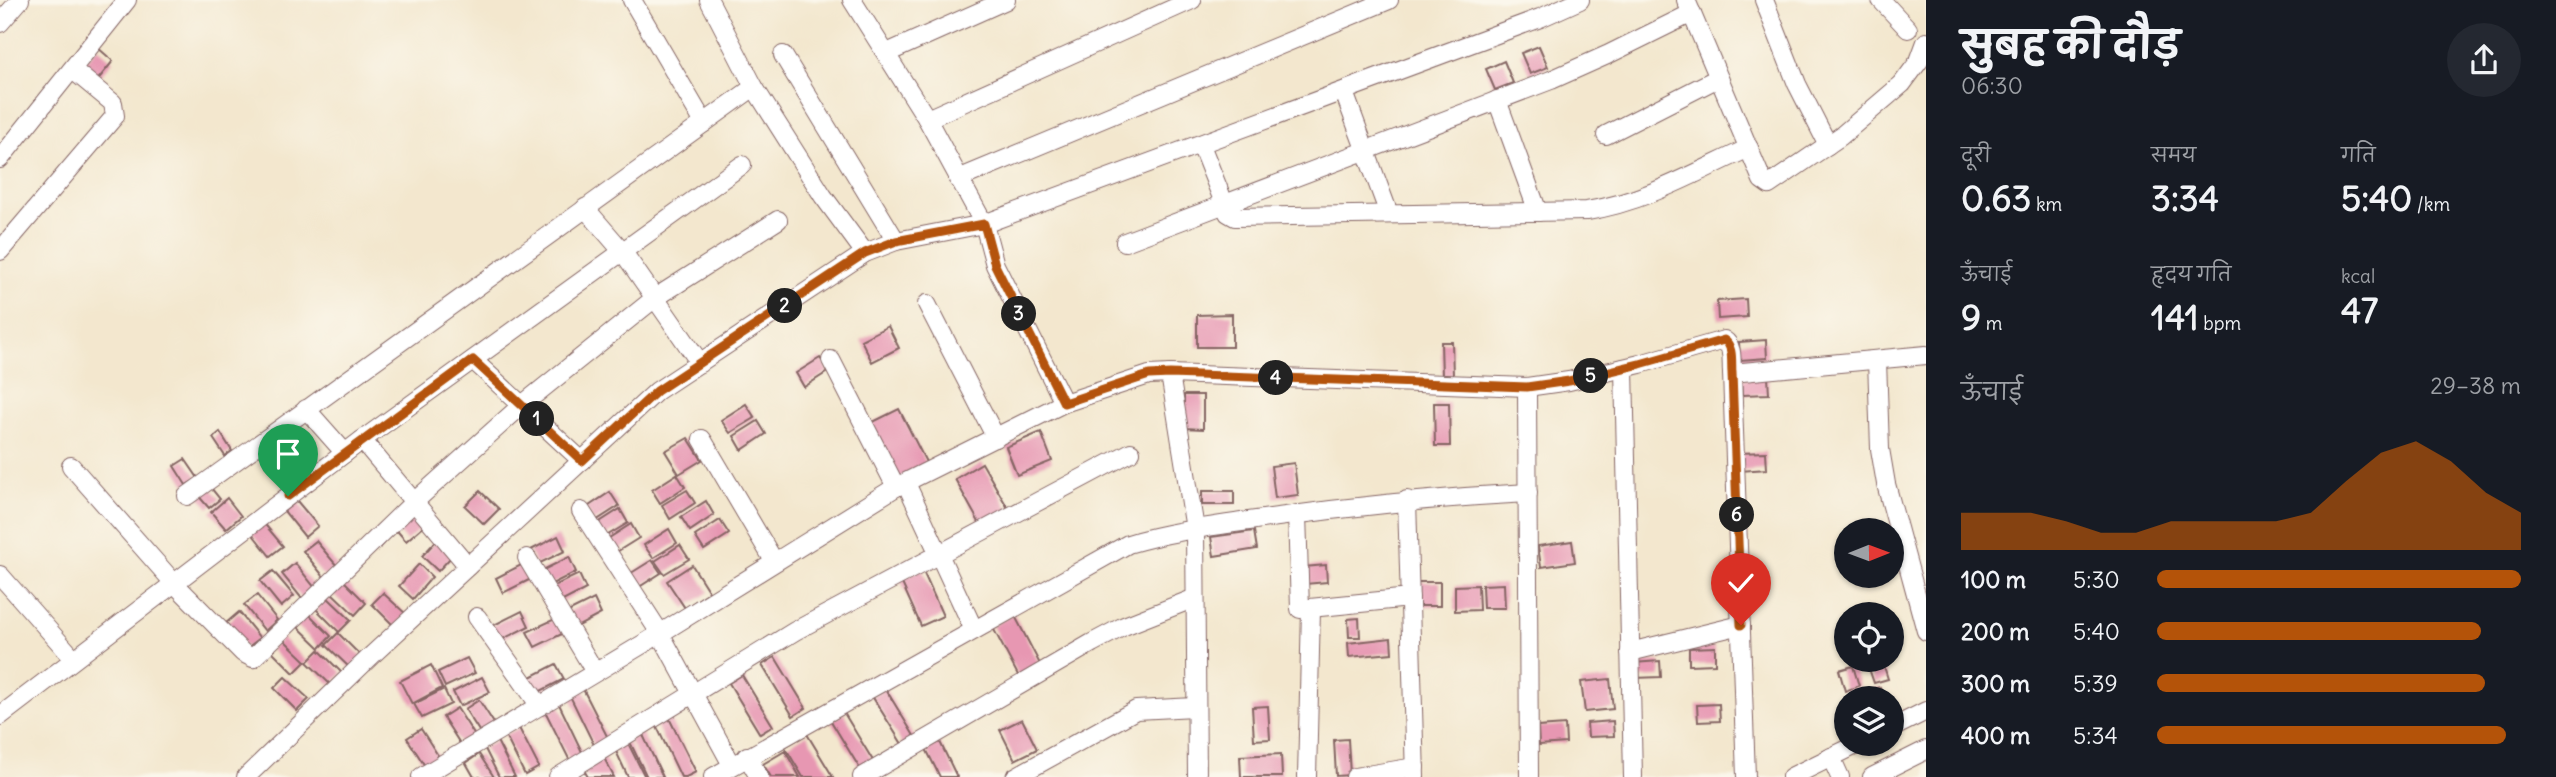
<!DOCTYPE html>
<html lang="hi">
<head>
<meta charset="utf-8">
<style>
	:root { --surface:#171b24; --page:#242831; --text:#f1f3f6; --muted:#9ea1a6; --accent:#b45309 }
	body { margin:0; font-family:Delius,"Playpen Sans Deva",sans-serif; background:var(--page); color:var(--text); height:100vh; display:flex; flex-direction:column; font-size:26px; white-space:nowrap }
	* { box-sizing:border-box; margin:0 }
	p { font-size:23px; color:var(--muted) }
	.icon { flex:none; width:38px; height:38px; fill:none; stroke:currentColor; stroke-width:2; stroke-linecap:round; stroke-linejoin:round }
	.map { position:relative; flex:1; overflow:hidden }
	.sheet { display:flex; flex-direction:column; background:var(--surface); width:630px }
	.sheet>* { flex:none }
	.needle { width:46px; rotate:89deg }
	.buttons { position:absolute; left:1834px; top:518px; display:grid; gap:14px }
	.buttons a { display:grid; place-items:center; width:70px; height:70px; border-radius:50%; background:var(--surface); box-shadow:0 2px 5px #0004; font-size:35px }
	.pin { position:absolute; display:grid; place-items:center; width:60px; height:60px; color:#fff; margin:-72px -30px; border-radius:50% 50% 50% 0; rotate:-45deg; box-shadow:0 0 7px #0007 }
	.pin .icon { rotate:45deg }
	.km { position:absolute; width:35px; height:35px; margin:-18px; border-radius:50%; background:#222; color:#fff; font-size:19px; line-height:35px; text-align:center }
	.round { display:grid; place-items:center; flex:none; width:74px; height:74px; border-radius:37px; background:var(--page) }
	.head { display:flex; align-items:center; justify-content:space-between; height:119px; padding:0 35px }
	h1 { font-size:38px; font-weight:700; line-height:52px }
	.stats { display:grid; grid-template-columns:repeat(3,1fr); gap:10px; height:119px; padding:7px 35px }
	.stats div { display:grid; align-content:center }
	.stats b { font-size:35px; font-weight:700 }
	.stats small { font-size:19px; font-weight:400 }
	.stats p { font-size:19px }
	.chart { height:196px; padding:14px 35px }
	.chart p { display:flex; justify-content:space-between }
	.chart svg { width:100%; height:126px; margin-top:7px; fill:var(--accent); opacity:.7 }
	ul { padding:0 35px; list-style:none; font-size:23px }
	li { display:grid; grid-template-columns:112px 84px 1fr; align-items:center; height:52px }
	li i { height:18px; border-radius:9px; background:var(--accent) }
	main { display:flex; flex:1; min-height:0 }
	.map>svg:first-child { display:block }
	.building { fill:#e797b2 }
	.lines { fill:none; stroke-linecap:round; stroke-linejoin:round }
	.street-casing { stroke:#856564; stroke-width:20 }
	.street { stroke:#fff; stroke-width:18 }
	.route-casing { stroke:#fff; stroke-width:14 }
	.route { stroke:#b45309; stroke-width:9 }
</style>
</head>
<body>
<main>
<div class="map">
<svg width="1926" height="777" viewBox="0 0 1926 777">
	<rect width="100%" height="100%" fill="#fbf7ec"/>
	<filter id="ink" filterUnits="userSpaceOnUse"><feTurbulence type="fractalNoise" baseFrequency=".0143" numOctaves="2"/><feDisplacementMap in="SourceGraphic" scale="14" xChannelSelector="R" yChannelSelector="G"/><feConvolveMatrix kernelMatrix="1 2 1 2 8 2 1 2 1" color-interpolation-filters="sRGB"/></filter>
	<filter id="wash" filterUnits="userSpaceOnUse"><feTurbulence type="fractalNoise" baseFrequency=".00686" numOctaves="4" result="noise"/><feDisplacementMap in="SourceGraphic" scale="28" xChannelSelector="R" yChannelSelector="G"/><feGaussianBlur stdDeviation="1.57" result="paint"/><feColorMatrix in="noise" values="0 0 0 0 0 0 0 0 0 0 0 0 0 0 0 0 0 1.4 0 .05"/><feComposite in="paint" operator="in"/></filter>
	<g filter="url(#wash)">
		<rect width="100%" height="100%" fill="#f3e7ce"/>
		<g id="blocks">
			<g class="building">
				<path d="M1539 46 1548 67 1530 74 1521 53Z"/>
				<path d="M97 47 113 61 96 82 80 69Z"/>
				<path d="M1504 61 1513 83 1495 90 1486 69Z"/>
				<path d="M1746 299 1747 317 1718 319 1717 301Z"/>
				<path d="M1232 314V347H1197V315Z"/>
				<path d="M888 326 899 348 872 362 861 340Z"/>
				<path d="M1766 340 1767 358 1740 360 1739 342Z"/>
				<path d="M1441 342H1452L1453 376H1442Z"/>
				<path d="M820 358 829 371 804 387 796 373Z"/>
				<path d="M1768 377 1769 394 1742 395 1741 379Z"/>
				<path d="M1184 395H1203V429L1184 428Z"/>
				<path d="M1434 403H1449L1450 446H1435Z"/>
				<path d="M746 404 755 418 730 433 721 420Z"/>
				<path d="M899 409 928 466 898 481 869 424Z"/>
				<path d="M758 421 766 434 742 450 734 436Z"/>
				<path d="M220 432 232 451 225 456 213 438Z"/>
				<path d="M1041 432 1052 461 1017 475 1006 447Z"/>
				<path d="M688 438 702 460 679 474 665 451Z"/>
				<path d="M1766 452 1767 469 1740 471 1739 453Z"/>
				<path d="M286 453 301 467 295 474 280 460Z"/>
				<path d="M185 459 198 478 186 485 174 466Z"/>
				<path d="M982 463 1009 510 981 526 955 479Z"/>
				<path d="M1294 463 1298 495 1275 498 1271 466Z"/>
				<path d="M677 474 685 487 660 503 652 490Z"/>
				<path d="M207 483 220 499 209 508 196 493Z"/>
				<path d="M687 490 695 503 670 519 662 505Z"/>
				<path d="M480 491 499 509 484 524 465 506Z"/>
				<rect x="1202" y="491" width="32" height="14"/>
				<path d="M610 492 619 506 594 522 586 508Z"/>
				<path d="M227 498 241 516 226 529 211 512Z"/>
				<path d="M297 501 318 526 305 537 284 511Z"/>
				<path d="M706 501 714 515 690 531 681 517Z"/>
				<path d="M413 507 427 523 406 541 392 525Z"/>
				<path d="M620 509 628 523 603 538 595 525Z"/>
				<path d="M720 520 729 534 704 550 695 536Z"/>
				<path d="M262 521 283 546 270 556 250 531Z"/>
				<path d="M631 524 639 538 615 553 606 540Z"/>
				<path d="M669 529 677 543 653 558 644 545Z"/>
				<path d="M1254 531 1257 549 1214 556 1211 537Z"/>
				<path d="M558 536 565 551 536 565 529 551Z"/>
				<path d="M316 541 337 566 324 577 303 551Z"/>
				<path d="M436 541 452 556 438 571 422 556Z"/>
				<path d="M1572 541 1575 562 1541 567 1538 546Z"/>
				<path d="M680 545 689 559 664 574 655 561Z"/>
				<path d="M569 557 576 572 548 586 539 572Z"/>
				<path d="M652 560 661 573 636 589 628 575Z"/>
				<path d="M295 563 316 589 303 600 282 574Z"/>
				<path d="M525 563 533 578 503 593 496 578Z"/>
				<path d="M419 564 432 577 413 599 399 586Z"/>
				<path d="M692 565 709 592 685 608 667 581Z"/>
				<path d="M1326 565 1327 582 1305 584 1304 567Z"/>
				<path d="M922 569 943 616 921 626 900 579Z"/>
				<path d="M273 571 294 596 281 607 260 581Z"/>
				<path d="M579 574 586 589 559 603 550 588Z"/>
				<path d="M343 580 366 603 355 615 331 592Z"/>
				<path d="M1417 582H1440V606H1418Z"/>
				<path d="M1504 584 1505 608H1483L1482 585Z"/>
				<path d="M1478 585 1479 610 1455 611V586Z"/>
				<path d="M383 593 407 615 395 627 372 604Z"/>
				<path d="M257 595 277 620 265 631 244 605Z"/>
				<path d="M327 597 351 620 339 632 316 609Z"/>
				<path d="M594 599 601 614 573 629 564 614Z"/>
				<path d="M522 611 529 626 499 641 492 626Z"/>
				<path d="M239 612 260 638 247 648 226 623Z"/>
				<path d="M308 613 331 636 320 648 296 625Z"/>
				<path d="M1014 614 1042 668 1020 679 992 626Z"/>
				<path d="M557 618 564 633 535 647 527 632Z"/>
				<path d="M1359 618 1360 637H1349L1348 619Z"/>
				<path d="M338 633 361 656 350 668 326 645Z"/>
				<path d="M282 638 306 661 294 673 271 650Z"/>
				<path d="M1391 638 1392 653 1349 657 1348 643Z"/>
				<path d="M1715 647V664L1689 665V648Z"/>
				<path d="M319 650 342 673 331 685 307 662Z"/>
				<path d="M775 657 806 708 793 716 762 665Z"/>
				<path d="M467 658 475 673 445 687 438 672Z"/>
				<path d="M1866 660H1882L1888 679 1874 683Z"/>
				<path d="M1660 661 1661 677 1634 678 1633 663Z"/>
				<path d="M556 664 564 679 535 694 527 679Z"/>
				<path d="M431 665 442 688 412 704 400 681Z"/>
				<path d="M1853 666 1859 686 1845 691 1839 670Z"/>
				<path d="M742 675 773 726 760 734 729 683Z"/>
				<path d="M285 677 309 699 297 711 274 688Z"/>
				<path d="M482 677 490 692 460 706 453 692Z"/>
				<path d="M1610 679 1613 709 1585 712 1581 682Z"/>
				<path d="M582 687 609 740 595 747 569 694Z"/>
				<path d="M1880 687 1884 698H1843Z"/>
				<path d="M885 688 916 739 904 747 872 696Z"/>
				<path d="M444 689 451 704 422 718 414 704Z"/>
				<path d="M479 700 497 728 483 737 465 709Z"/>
				<path d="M558 702 584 756 571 763 544 709Z"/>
				<path d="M1719 704 1720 721 1698 722 1697 705Z"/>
				<path d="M1268 706 1270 739 1254 740 1252 707Z"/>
				<path d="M457 708 475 736 461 745 443 717Z"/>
				<path d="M844 713 875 764 862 772 831 721Z"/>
				<path d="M669 718 696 772 686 777H681L656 725Z"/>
				<path d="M1022 719 1037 749 1015 760 1000 730Z"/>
				<path d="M1613 721 1614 736 1588 737 1587 723Z"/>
				<path d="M1565 725 1566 743 1539 745 1538 727Z"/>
				<path d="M519 728 539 767 525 775 505 735Z"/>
				<path d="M421 729 439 757 425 766 407 738Z"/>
				<path d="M642 733 663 777H647L629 740Z"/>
				<path d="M807 734 833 777H803L785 747Z"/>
				<path d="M1348 739 1350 775 1336 776 1334 740Z"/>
				<path d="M497 741 515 777H499L484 747Z"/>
				<path d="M627 741 645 777H628L614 747Z"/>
				<path d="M940 742 957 777H940L926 749Z"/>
				<path d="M785 751 800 777H771L763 764Z"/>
				<path d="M479 754 494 777H474L466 763Z"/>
				<path d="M1281 754 1282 777H1241L1240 756Z"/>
				<path d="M603 756 614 777H588L582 767Z"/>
			</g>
		</g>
	</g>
	<g filter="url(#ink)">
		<use href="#blocks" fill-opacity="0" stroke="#856564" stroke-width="2"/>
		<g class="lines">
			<g class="street-casing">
				<g id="street">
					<path d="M632 0 704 123"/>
					<path d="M709 0 754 87 823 196 865 253"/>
					<path d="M852 0 927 119 984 224 995 265 1064 403 1149 375 1170 374 1195 529 1197 777"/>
					<path d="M1686 0 1762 180 1769 185 1841 136 1902 84 1919 61 1926 42"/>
					<path d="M1764 0 1797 84 1828 145"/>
					<path d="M1881 0 1908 29"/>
					<path d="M0 23 20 0"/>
					<path d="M887 53 1006 0"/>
					<path d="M783 55 896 241"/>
					<path d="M1344 92 1389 214"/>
					<path d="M1497 100 1538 212"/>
					<path d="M927 119 1192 0"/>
					<path d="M1606 135 1718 78"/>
					<path d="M1201 145 1228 213 1235 217 1587 211C1645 202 1696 172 1749 148"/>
					<path d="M0 159 127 0"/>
					<path d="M958 179 1389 0"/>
					<path d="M585 208 623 252 700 363"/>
					<path d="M1125 242 1551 80 1607 55 1692 13"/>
					<path d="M0 251 115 116 113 103 73 70"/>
					<path d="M927 304 996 438"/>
					<path d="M473 360 582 461"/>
					<path d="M831 360 896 487"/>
					<path d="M1877 360 1880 449 1886 484 1926 631"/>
					<path d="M1624 368 1633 777"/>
					<path d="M1732 373 1926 355"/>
					<path d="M1170 374 1527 387 1569 381 1640 364 1724 340C1734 346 1731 363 1732 373L1746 777"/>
					<path d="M1527 387 1529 777"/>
					<path d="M306 409 345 453"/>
					<path d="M702 439 774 561"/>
					<path d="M362 440 468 566"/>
					<path d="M71 466 174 583 243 653 253 658 414 502 522 405 655 298 778 220"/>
					<path d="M906 483 974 630"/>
					<path d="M187 496 754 87"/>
					<path d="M1407 500 1415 777"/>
					<path d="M581 511 660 633 732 765"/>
					<path d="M1297 514 1300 609 1410 598"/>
					<path d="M527 558 595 672"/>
					<path d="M0 575 74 659"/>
					<path d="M477 617 540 706"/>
					<path d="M1630 652 1741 625"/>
					<path d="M0 716 362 440 742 165"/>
					<path d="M1892 728 1926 711"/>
					<path d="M747 756 759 777"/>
					<path d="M1831 757 1840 777"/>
					<path d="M246 777 371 656 657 391 865 253 896 241 984 224 1540 18 1580 0"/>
					<path d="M421 777 648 641 896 487 1064 403"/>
					<path d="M558 777 795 631 1131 452"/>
					<path d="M713 777 1128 544C1168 532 1208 527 1249 521 1342 507 1433 498 1528 493"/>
					<path d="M862 777 1092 643 1124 626 1195 598"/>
					<path d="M1015 777 1136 710 1195 707"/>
					<path d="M1307 777 1311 609"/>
					<path d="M1355 777 1415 767"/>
					<path d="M1791 777 1858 744"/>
					<path d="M1872 777 1926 750"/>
				</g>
			</g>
			<use href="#street" class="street"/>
		</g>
	</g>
	<g class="lines" filter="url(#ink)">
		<g class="route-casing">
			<path id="route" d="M288 496 473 360 582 461 657 391 865 253 896 241 984 224 995 265 1064 403 1149 375 1170 374 1527 387 1569 381 1640 364 1724 340C1734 346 1731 363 1732 373L1741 625"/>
		</g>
		<use href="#route" class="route"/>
	</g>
</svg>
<div class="buttons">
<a><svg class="needle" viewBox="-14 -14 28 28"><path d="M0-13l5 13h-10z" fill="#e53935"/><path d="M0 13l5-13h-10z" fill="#9ea1a6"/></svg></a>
<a><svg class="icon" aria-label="locate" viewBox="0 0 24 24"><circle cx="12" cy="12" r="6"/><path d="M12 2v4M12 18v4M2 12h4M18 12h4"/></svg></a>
<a><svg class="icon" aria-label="layers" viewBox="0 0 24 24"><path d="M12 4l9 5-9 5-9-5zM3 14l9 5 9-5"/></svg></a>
</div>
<div class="pin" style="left:288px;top:496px;background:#1e9e55"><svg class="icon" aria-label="arrive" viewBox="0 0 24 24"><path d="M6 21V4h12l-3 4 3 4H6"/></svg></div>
<div class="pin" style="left:1741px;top:625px;background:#d93025"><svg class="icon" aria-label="check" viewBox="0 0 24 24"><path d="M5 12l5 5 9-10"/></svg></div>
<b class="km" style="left:537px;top:419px">1</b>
<b class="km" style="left:785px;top:306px">2</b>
<b class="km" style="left:1019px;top:314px">3</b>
<b class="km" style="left:1276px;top:378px">4</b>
<b class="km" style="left:1591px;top:376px">5</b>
<b class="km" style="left:1737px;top:515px">6</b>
</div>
<section class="sheet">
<div class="head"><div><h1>सुबह की दौड़</h1><p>06:30</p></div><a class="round"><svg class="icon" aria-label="share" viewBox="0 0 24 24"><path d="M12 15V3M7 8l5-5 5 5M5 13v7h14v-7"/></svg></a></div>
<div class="stats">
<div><p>दूरी</p><b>0.63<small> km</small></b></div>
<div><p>समय</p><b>3:34</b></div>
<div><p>गति</p><b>5:40<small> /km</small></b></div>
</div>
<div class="stats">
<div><p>ऊँचाई</p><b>9<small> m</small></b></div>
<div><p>हृदय गति</p><b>141<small> bpm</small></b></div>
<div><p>kcal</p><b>47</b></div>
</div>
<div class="chart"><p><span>ऊँचाई</span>29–38 m</p>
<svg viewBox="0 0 160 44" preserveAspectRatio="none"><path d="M0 44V31L10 31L20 31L30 34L40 38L50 38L60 34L70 34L80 34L90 34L100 31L110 20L120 10L130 6L140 13L150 24L160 31V44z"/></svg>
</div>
<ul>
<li><b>100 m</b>5:30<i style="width:100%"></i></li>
<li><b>200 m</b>5:40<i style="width:89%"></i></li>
<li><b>300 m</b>5:39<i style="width:90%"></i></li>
<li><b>400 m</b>5:34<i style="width:96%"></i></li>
</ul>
</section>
</main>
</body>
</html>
